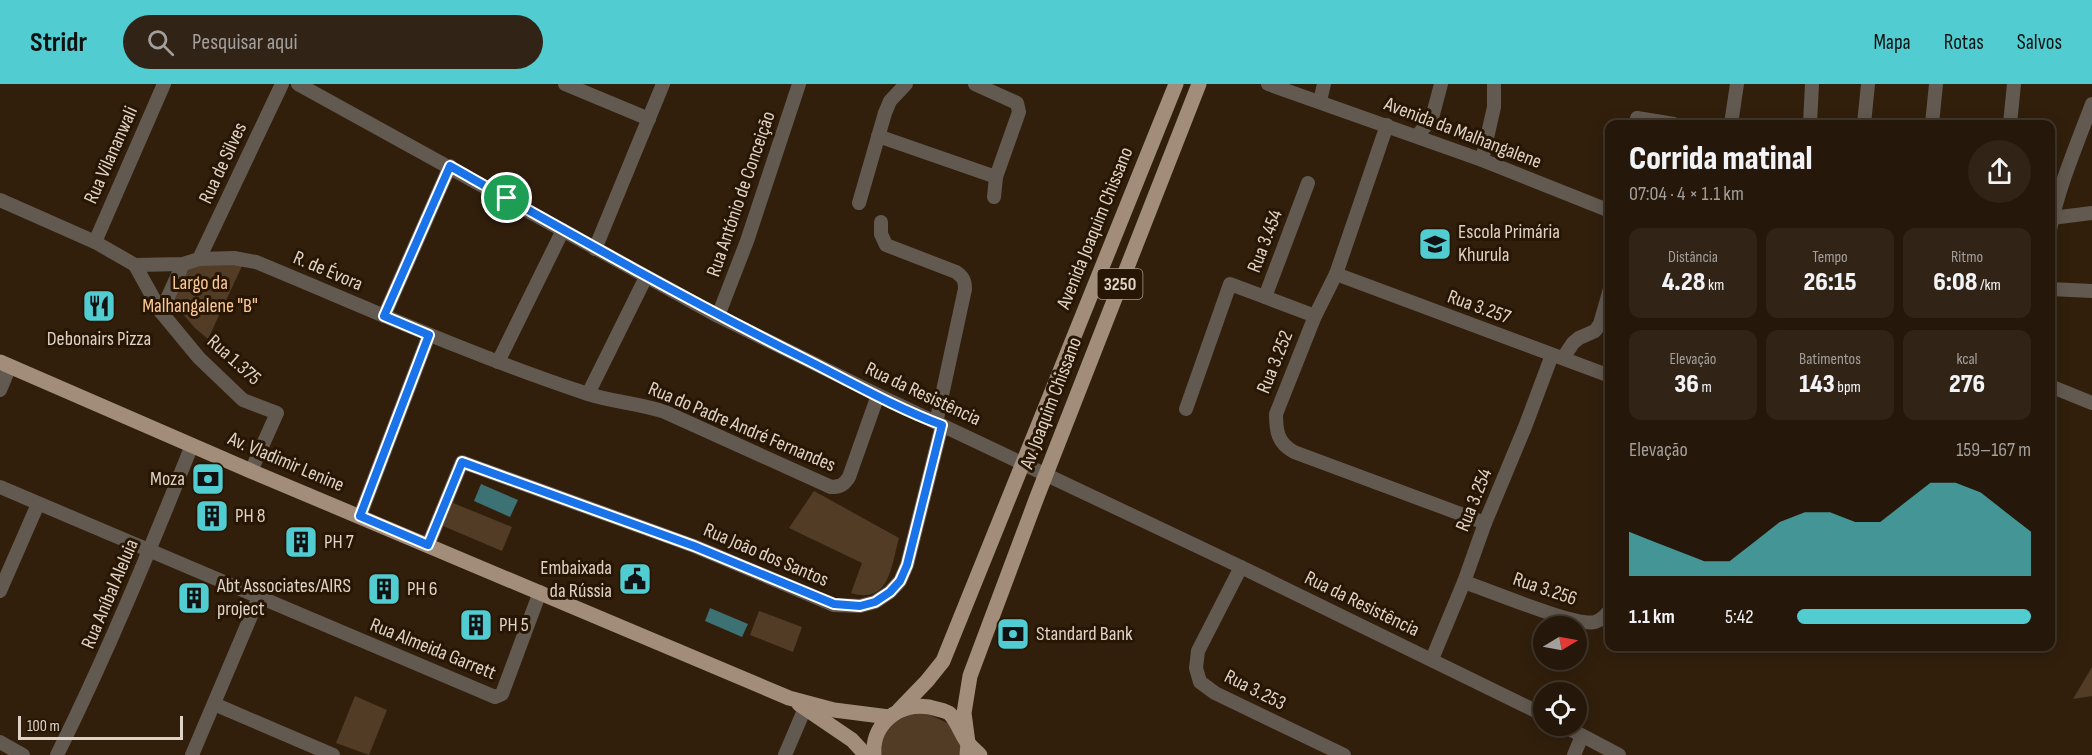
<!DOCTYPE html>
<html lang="pt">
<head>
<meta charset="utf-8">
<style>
	:root { --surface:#251709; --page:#312417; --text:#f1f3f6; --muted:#a39f9c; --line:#42362a; --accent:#51ccd1 }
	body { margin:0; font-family:"Sofia Sans Condensed",sans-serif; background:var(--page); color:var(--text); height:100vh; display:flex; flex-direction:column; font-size:22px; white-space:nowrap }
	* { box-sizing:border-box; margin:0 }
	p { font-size:20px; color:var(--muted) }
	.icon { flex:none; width:33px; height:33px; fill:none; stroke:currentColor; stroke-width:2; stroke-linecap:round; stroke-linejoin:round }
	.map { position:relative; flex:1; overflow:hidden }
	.panel { position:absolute; left:1605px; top:36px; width:450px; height:531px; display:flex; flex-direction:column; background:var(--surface); border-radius:12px; box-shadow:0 3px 15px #0003,0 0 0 2px var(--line) }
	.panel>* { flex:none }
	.needle { width:39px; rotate:80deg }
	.buttons { position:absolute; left:1533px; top:532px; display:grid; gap:12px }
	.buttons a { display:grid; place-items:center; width:54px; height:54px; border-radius:50%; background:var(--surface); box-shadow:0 3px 15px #0003,0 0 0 2px var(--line); font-size:30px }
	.scale { position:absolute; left:18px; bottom:15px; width:165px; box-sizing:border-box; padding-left:6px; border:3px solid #dfd3c7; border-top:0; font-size:16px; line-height:21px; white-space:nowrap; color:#dfd3c7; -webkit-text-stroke:4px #271603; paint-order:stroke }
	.pin { position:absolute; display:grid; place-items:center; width:51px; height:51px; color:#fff; margin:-26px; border:3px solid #fff; border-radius:50%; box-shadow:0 2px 6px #0007 }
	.round { display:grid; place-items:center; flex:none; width:63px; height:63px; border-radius:32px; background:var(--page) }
	.summary { display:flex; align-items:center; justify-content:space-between; height:102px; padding:0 24px }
	h1 { font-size:33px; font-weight:800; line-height:45px }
	.figures { display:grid; grid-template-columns:repeat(3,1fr); gap:9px; height:102px; padding:6px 24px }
	.figures div { display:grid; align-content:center; border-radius:12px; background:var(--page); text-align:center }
	.figures b { font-size:26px; font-weight:800 }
	.figures small { font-size:16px; font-weight:400 }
	.figures p { font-size:16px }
	.chart { height:168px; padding:12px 24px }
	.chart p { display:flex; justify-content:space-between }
	.chart svg { width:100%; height:108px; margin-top:6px; fill:var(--accent); opacity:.7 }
	ul { padding:0 24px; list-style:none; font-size:20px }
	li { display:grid; grid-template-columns:96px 72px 1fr; align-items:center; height:45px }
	li i { height:15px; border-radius:8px; background:var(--accent) }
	header { display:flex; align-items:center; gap:36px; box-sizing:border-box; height:84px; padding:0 30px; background:var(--accent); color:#111 }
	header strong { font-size:28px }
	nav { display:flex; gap:33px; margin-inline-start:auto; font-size:21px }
	.search { width:420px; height:54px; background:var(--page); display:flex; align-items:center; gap:15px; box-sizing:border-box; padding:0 21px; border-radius:33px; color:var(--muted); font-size:22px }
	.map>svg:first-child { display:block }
	.green { fill:#523c25 }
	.water { fill:#3c7274 }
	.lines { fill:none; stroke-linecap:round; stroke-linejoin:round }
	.minor { stroke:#625950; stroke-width:14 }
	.major { stroke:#a18d7a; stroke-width:15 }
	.route-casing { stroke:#fff; stroke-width:12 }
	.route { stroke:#1a73e8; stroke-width:8 }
	.labels { text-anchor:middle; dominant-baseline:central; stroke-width:6; stroke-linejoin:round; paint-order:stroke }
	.shield { fill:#271603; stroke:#a89a8c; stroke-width:1.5 }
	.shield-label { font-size:18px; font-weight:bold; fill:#dfd3c7 }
	.street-label { font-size:20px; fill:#dfd3c7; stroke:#271603 }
	.poi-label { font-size:20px; fill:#dfd3c7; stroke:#271603; text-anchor:start }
	.park-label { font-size:20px; fill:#fdca97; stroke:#271603 }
</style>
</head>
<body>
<header>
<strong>Stridr</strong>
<div class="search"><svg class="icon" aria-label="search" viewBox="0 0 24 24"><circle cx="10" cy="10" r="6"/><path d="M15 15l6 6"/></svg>Pesquisar aqui</div>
<nav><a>Mapa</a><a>Rotas</a><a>Salvos</a></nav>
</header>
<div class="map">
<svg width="2092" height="671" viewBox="0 0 2092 671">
	<rect width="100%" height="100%" fill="#311f0c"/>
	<g class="green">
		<path d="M222 178 242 182 208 255 195 244 169 214 185 183Z"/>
		<path d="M814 407 899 454C891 482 890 521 851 509L862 479 789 444Z"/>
		<path d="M453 419 512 443 502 467 443 442Z"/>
		<path d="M759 527 802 543 793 568 750 551Z"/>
		<path d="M2092 583V612L2073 615Z"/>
		<path d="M355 612 387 626 369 671 336 659Z"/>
		<path d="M919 626 954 642 971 671H876L877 639Z"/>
	</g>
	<g class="water">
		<path d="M481 400 518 416 510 433 474 417Z"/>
		<path d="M710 524 748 540 742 553 705 537Z"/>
	</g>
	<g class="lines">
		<g class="minor">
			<path d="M298 0 718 232 878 311 1241 483 1544 631"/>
			<path d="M565 0 649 35"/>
			<path d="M975 0 1017 19 1019 28 996 93 994 113"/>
			<path d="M1268 0 1482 76 1610 127"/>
			<path d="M1320 17 1324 0"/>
			<path d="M1637 34 1674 40"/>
			<path d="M1731 40 1737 0"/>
			<path d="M1810 40 1812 0"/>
			<path d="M1864 40 1868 0"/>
			<path d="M1932 40 1936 0"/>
			<path d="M2010 40 2014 0"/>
			<path d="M1387 41 1336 190 1315 232 1276 330C1276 348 1278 359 1294 368L1485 439"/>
			<path d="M878 52 996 93"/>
			<path d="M1417 52 1432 34 1441 0"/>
			<path d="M1482 76 1494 23V0"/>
			<path d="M1308 99 1265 213 1315 232"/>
			<path d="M0 116 95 158 135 181"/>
			<path d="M859 119 885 29 890 17 906 0"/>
			<path d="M2052 134 2092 129"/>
			<path d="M881 138V150L886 161 956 188C963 193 965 196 965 205L936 339"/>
			<path d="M2050 146C2057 107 2078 57 2092 20"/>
			<path d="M95 158 164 0"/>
			<path d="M595 165 663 0"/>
			<path d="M199 175 282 0"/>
			<path d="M135 181 183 180 199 175 234 174 256 178C365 223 473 272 585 309 611 318 639 319 665 328L831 403C840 403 844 401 849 393L878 311"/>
			<path d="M135 181 161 228 199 274 243 316 277 329 251 387"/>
			<path d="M1336 190 1610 292"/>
			<path d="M2050 205 2092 207"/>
			<path d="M161 228 183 180"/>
			<path d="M384 232 450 82"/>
			<path d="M718 232 747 157 799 0"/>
			<path d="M1563 274 1573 259 1579 254 1595 247 1600 240 1610 205"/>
			<path d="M498 278 563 146"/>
			<path d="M2050 302 2092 319"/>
			<path d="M0 306 10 282"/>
			<path d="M588 310 646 193"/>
			<path d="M1186 325 1230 200 1265 213"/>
			<path d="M0 403 495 613 502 610 540 508"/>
			<path d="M360 432 429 251"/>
			<path d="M428 461 462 378 694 462 834 521 860 522 875 518 890 508 900 497 907 481 942 341"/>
			<path d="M1241 483 1198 567 1196 584 1200 598 1215 609 1344 671"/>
			<path d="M1464 498C1489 506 1575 543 1595 538 1602 536 1606 531 1610 526"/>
			<path d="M0 507 38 420"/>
			<path d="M1432 575 1464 498 1485 439 1525 343 1552 271"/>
			<path d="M214 620 333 671"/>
			<path d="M1564 642 1619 671"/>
			<path d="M0 658 23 671"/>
			<path d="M57 671C107 570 150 466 192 361"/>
			<path d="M192 671 259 513"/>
			<path d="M785 671 805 624"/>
			<path d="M1574 671 1582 652"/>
		</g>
		<g class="major">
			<path d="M0 278 251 387 789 614 834 626 889 633"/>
			<path d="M799 620 852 656 866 671"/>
			<path d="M899 626 927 597 943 577 1176 0"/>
			<path d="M874 671C871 636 906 614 937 625 941 626 947 627 950 630 957 637 961 650 967 658 971 663 976 667 980 671"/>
			<path d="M967 671 968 659 964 629 970 592 1037 413 1199 0"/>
		</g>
	</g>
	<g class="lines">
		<g class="route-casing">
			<path id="route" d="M450 82C567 148 683 214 803 274 849 297 894 323 942 341L907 481 900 497 890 508 875 518 860 522 834 520 694 462 462 378 428 461 360 432 429 251 384 232Z"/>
		</g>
		<use href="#route" class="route"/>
	</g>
	<defs>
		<g id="school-square" transform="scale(1.725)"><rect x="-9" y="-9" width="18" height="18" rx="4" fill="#51ccd1" stroke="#271603"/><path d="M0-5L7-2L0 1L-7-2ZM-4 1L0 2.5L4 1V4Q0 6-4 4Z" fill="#111"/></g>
		<g id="restaurant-square" transform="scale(1.725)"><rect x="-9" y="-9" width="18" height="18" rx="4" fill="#51ccd1" stroke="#271603"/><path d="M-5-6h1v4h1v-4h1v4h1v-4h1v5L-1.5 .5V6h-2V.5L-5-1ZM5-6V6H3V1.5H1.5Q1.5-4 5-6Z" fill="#111"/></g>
		<g id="bank-square" transform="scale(1.725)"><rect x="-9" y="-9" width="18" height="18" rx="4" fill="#51ccd1" stroke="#271603"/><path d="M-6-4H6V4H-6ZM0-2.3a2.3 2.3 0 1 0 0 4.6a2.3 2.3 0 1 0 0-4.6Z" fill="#111"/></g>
		<g id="building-square" transform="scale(1.725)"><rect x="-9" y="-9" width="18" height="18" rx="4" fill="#51ccd1" stroke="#271603"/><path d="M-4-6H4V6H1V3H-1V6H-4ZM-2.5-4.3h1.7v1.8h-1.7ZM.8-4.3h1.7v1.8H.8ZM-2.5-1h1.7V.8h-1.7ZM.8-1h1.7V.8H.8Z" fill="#111"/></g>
		<g id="civic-square" transform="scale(1.725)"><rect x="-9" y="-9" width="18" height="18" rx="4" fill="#51ccd1" stroke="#271603"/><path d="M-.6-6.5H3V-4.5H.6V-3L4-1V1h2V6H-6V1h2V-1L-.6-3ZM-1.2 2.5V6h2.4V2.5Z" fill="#111"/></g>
	</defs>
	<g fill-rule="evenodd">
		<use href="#school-square" x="1435" y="160"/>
		<use href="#restaurant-square" x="99" y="222"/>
		<use href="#bank-square" x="208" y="395"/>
		<use href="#building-square" x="212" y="432"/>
		<use href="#building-square" x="301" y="458"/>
		<use href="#civic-square" x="635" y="495"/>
		<use href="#building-square" x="384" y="505"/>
		<use href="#building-square" x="194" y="514"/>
		<use href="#building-square" x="476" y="541"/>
		<use href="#bank-square" x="1013" y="550"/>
	</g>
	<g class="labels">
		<rect class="shield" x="1097.5" y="185" width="45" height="30" rx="4.5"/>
		<g class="shield-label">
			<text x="1120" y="200">3250</text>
		</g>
		<g class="street-label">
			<text transform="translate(1463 49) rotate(21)">Avenida da Malhangalene</text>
			<text transform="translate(111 71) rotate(-66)">Rua Vilananwali</text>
			<text transform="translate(223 79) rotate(-65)">Rua de Silves</text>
			<text transform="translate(741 110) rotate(-71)">Rua António de Conceição</text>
			<text transform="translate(1095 144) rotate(-68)">Avenida Joaquim Chissano</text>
			<text transform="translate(1265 157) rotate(-69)">Rua 3.454</text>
			<text transform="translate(328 187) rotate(23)">R. de Évora</text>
			<text transform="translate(1479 223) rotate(20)">Rua 3.257</text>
			<text transform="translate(234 276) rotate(42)">Rua 1.375</text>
			<text transform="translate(1275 278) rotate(-68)">Rua 3.252</text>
			<text transform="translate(923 310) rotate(25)">Rua da Resistência</text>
			<text transform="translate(1051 319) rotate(-69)">Av. Joaquim Chissano</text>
			<text transform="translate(742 343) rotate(23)">Rua do Padre André Fernandes</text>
			<text transform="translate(286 378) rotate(23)">Av. Vladimir Lenine</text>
			<text transform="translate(1474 416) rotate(-68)">Rua 3.254</text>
			<text transform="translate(766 471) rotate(23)">Rua João dos Santos</text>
			<text transform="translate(1545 505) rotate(19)">Rua 3.256</text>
			<text transform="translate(110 510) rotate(-67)">Rua Aníbal Aleluia</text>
			<text transform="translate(1362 520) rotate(26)">Rua da Resistência</text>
			<text transform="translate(433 565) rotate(22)">Rua Almeida Garrett</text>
			<text transform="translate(1255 606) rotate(27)">Rua 3.253</text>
		</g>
		<g class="poi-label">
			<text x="1458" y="148">Escola Primária<tspan x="1458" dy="23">Khurula</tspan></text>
			<text x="99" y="255" text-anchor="middle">Debonairs Pizza</text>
			<text x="185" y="395" text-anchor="end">Moza</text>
			<text x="235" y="432">PH 8</text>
			<text x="324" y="458">PH 7</text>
			<text x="612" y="484" text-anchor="end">Embaixada<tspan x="612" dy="23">da Rússia</tspan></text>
			<text x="217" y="502">Abt Associates/AIRS<tspan x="217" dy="23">project</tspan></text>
			<text x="407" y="505">PH 6</text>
			<text x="499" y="541">PH 5</text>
			<text x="1036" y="550">Standard Bank</text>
		</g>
		<g class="park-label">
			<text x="200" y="199">Largo da<tspan x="200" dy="23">Malhangalene "B"</tspan></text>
		</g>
	</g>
</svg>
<div class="buttons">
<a><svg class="needle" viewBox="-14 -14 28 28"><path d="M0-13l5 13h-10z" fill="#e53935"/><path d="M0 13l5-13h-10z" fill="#a39f9c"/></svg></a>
<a><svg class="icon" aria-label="locate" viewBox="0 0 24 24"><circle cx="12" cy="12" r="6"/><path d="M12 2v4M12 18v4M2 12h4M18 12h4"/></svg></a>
</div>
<div class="scale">100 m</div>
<div class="pin" style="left:507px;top:114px;background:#1e9e55"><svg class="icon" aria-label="arrive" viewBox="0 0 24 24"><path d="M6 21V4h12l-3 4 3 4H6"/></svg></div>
<section class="panel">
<div class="summary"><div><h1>Corrida matinal</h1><p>07:04 · 4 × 1.1 km</p></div><a class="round"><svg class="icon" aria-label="share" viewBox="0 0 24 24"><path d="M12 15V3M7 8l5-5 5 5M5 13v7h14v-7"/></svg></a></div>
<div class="figures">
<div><p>Distância</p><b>4.28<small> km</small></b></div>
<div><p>Tempo</p><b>26:15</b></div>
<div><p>Ritmo</p><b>6:08<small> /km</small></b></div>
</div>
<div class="figures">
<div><p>Elevação</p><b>36<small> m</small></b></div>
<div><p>Batimentos</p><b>143<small> bpm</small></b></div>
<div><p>kcal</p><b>276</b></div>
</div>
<div class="chart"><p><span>Elevação</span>159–167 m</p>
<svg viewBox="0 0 160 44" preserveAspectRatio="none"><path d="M0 44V26L10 30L20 34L30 38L40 38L50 30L60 22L70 18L80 18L90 22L100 22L110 14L120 6L130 6L140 10L150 18L160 26V44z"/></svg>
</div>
<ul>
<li><b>1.1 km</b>5:42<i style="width:100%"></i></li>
</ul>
</section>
</div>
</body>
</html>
